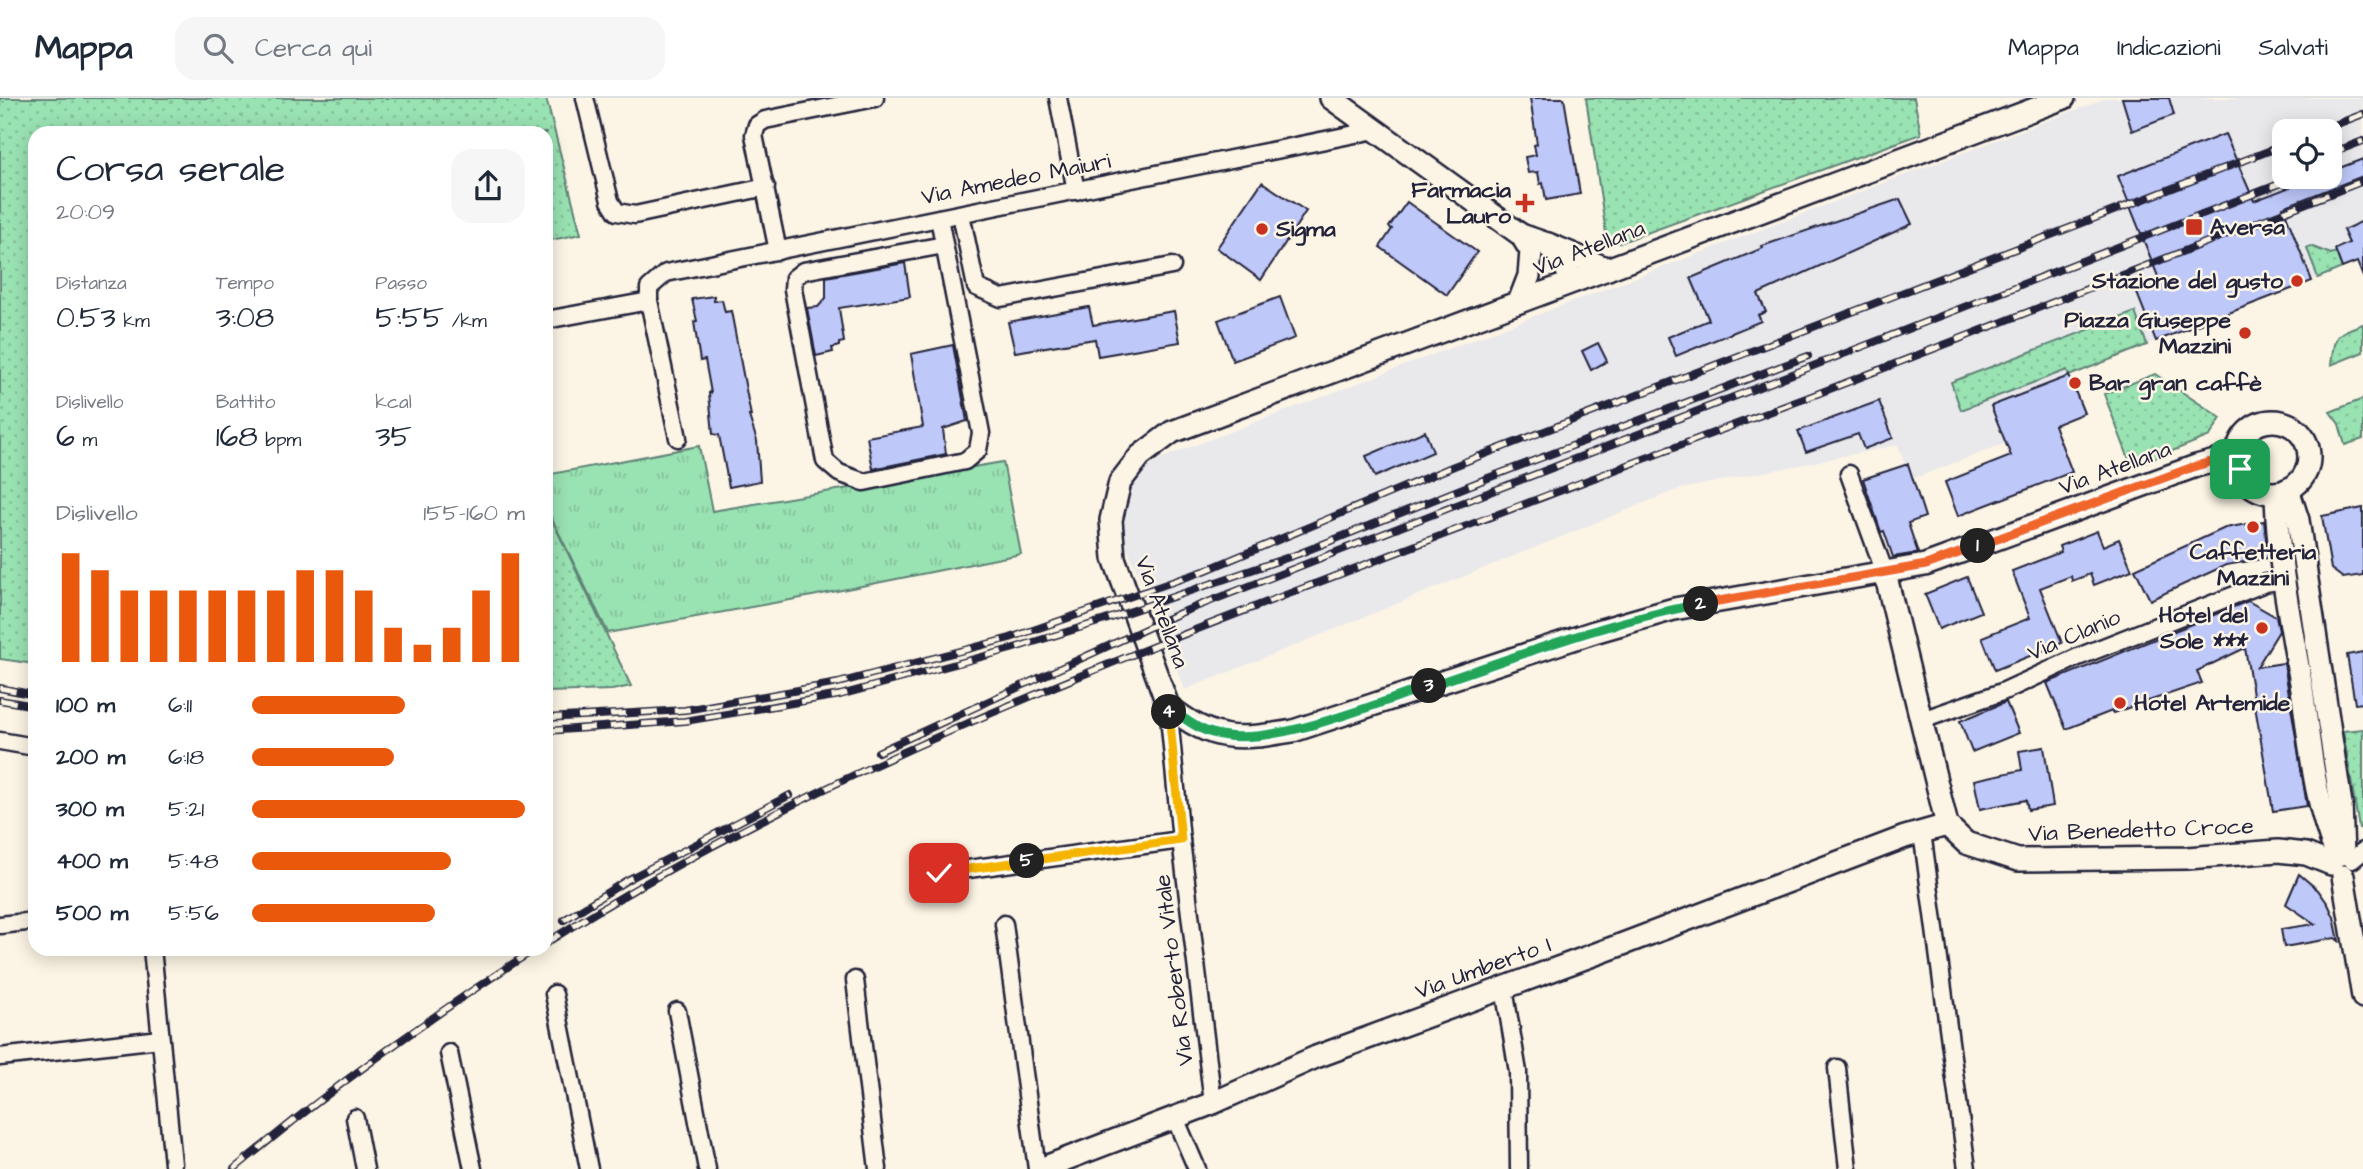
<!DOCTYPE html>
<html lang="it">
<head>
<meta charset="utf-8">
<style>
	:root { --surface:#fff; --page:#f6f6f7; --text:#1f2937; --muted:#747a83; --line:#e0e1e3; --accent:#ea580c }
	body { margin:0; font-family:"Architects Daughter",sans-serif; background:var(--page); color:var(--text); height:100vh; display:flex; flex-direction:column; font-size:26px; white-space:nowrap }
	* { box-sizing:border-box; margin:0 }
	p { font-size:23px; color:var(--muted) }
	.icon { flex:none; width:38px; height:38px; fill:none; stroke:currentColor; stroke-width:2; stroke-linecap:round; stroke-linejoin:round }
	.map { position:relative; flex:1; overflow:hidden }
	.drawer { position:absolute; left:28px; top:28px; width:525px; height:830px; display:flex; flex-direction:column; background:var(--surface); border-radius:21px; box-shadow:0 4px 18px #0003 }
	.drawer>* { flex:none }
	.buttons { position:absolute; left:2272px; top:21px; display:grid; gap:14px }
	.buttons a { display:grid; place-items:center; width:70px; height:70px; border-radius:14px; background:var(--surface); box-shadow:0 4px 18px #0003; font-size:35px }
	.pin { position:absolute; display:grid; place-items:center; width:60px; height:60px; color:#fff; margin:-30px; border-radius:14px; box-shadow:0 4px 10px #0006 }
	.km { position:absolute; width:35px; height:35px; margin:-18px; border-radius:50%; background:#222; color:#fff; font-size:19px; line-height:35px; text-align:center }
	.round { display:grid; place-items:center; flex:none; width:74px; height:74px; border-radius:21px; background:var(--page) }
	.headline { display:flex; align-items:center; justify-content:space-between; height:119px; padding:0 28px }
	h1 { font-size:38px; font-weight:600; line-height:52px }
	.figures { display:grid; grid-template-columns:repeat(3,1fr); gap:10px; height:119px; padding:7px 28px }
	.figures div { display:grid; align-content:center }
	.figures b { font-size:30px; font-weight:600 }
	.figures small { font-size:19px; font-weight:400 }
	.figures p { font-size:19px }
	.chart { height:196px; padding:14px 28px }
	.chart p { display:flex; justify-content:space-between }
	.chart svg { width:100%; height:126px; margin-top:7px; stroke:var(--accent); stroke-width:6 }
	ul { padding:0 28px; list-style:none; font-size:23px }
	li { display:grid; grid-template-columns:112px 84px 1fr; align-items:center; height:52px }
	li i { height:18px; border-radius:9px; background:var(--accent) }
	header { display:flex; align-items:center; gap:42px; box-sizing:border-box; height:98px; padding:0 35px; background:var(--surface); border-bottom:2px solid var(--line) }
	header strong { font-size:33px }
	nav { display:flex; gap:38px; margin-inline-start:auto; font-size:24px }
	.search { width:490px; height:63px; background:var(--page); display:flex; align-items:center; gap:18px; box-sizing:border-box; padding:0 24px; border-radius:21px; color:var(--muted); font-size:26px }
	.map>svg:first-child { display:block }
	.built { fill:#e9e8eb; fill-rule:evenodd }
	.grass { fill:url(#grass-dots); stroke:#5e8276; stroke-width:2 }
	.park { fill:url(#park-tufts); stroke:#5e8276; stroke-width:2 }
	.building { fill:#bec8f9; stroke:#22223b; stroke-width:2 }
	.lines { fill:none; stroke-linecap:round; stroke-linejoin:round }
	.street-casing { stroke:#22223b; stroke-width:21 }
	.secondary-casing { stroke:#22223b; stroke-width:26 }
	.street { stroke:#fcf5e5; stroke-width:16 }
	.secondary { stroke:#fcf5e5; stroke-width:21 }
	.rail-casing { stroke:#22223b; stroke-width:8 }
	.rail { stroke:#fcf5e5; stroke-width:5; stroke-dasharray:16; stroke-linecap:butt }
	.split-1-casing { stroke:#fff; stroke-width:14 }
	.split-2-casing { stroke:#fff; stroke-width:14 }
	.split-3-casing { stroke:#fff; stroke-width:14 }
	.split-4-casing { stroke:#fff; stroke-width:14 }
	.split-5-casing { stroke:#fff; stroke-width:14 }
	.split-6-casing { stroke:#fff; stroke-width:14 }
	.split-1 { stroke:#f0652b; stroke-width:9 }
	.split-2 { stroke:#f0652b; stroke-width:9 }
	.split-3 { stroke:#22a559; stroke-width:9 }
	.split-4 { stroke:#22a559; stroke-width:9 }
	.split-5 { stroke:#f5b400; stroke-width:9 }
	.split-6 { stroke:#f5b400; stroke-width:9 }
	.poi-dot { fill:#c8321e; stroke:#fcf5e5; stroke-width:2.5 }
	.labels { text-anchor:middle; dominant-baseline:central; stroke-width:5; stroke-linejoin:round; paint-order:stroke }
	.street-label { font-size:23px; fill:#22223b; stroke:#fcf5e5 }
	.poi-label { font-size:23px; font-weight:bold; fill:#22223b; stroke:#fcf5e5; text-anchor:end }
</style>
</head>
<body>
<header>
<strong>Mappa</strong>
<div class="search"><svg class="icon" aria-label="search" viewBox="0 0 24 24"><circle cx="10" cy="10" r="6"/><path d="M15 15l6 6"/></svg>Cerca qui</div>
<nav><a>Mappa</a><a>Indicazioni</a><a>Salvati</a></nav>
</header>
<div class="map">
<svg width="2363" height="1071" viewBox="0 0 2363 1071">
	<defs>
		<pattern id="grass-dots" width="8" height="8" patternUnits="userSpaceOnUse" patternTransform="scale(1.75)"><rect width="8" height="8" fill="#99e2b2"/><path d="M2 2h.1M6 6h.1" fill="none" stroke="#84c29a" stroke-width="1.8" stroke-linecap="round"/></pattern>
		<pattern id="park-tufts" width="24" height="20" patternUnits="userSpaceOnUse" patternTransform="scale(1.75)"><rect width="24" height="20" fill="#99e2b2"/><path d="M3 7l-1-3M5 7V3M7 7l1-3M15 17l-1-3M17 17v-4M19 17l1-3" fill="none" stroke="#84c29a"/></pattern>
	</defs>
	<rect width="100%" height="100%" fill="#fcf5e5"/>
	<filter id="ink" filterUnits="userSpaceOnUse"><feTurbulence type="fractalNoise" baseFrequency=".0143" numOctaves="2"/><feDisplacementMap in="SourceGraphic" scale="14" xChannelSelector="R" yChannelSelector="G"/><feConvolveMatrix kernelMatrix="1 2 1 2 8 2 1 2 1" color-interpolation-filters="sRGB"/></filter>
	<g filter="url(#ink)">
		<path class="built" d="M2107 0H2363V161L2069 277 2084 315 1910 382 1898 347 1676 392 1185 592 1126 446 1122 422 1130 389 1145 370 1164 359ZM2284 33H2329V79H2284Z"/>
		<g class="grass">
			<path d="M0 0H546L581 136 546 143V35H35V566L0 561Z"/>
			<path d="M1586 0H1914L1921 36 1619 145 1607 142Z"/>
			<path d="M2310 148 2331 156 2336 154 2342 170 2318 180 2307 150Z"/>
			<path d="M2135 214 2147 247 2069 278 2067 272 1961 312 1951 284Z"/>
			<path d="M2363 226V254L2331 267C2335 236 2333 237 2363 226Z"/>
			<path d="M2155 276 2221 320 2210 338 2132 369 2104 296Z"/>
			<path d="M2363 301V341L2345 347 2339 326 2330 314Z"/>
			<path d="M546 409 631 588 612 592 546 594Z"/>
			<path d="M2363 631V730H2359L2343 633Z"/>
		</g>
		<path class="park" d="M699 348 712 413 1003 364 1021 456 807 499 608 535 546 409V377Z"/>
		<g class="building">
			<path d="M1530 0H1564L1580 96 1546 102 1543 85 1540 86 1538 74 1528 75 1525 59 1536 57 1534 47 1537 46Z"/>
			<path d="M2122 0H2169L2174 17 2132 33Z"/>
			<path d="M2225 36 2254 103 2316 79H2329V74L2363 61V78L2283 109 2312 183 2156 243 2135 190 2159 181 2118 78Z"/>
			<path d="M1262 84 1306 113 1261 182 1217 150Z"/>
			<path d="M1900 101 1912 126 1758 196 1766 214 1758 217 1761 223 1676 258 1668 239 1709 222 1691 180 1763 150 1762 148Z"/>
			<path d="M1407 104 1477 154 1447 197 1380 149 1392 131 1389 129Z"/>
			<path d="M2363 123V179L2357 164 2342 170 2335 151 2349 145 2343 132Z"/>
			<path d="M905 165 910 199 839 210 844 244 839 245V248L832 250 833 254 816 258 807 210 818 209 826 200V179Z"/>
			<path d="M714 198V203L722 202 725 214 731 213 751 318H749L757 343 760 383 729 389 719 337 713 336 709 295H711L705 262 700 263 694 224 697 223 692 201Z"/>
			<path d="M1280 199 1295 240 1233 263 1218 222Z"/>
			<path d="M1089 209 1093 227 1174 213 1180 244 1098 258 1095 241 1015 254 1008 224Z"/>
			<path d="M1598 245 1607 263 1591 272 1582 253Z"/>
			<path d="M953 247 967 323 943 331 946 356 873 371 867 339 923 329 911 256Z"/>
			<path d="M2069 278 2084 315 2054 327 2072 374 1958 418 1945 384 2011 358 1991 308Z"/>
			<path d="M1879 303 1893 340 1864 351 1858 336 1806 354 1798 333Z"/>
			<path d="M1425 333 1433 354 1375 379 1366 358Z"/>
			<path d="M1908 366 1925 419 1908 425 1918 455 1893 459 1884 433 1881 434 1863 381Z"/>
			<path d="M2363 410V477L2343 480 2331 471 2322 418Z"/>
			<path d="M2264 423 2268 460 2226 467 2150 502 2135 471 2225 430Z"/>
			<path d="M2097 433 2103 448 2119 441 2132 472 2094 487 2090 476 2072 483 2071 478 2040 490 2062 545 1995 572 1982 539 2030 520 2012 473 2061 454 2059 448Z"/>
			<path d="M1967 479 1981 514 1939 531 1925 496Z"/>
			<path d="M2248 503 2276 519 2279 533 2257 569 2284 565 2307 708 2273 713 2245 550 2197 573 2202 585 2113 615 2112 613 2066 631 2047 585Z"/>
			<path d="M2363 554V605L2355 606 2347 557Z"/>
			<path d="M2006 604 2019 635 1972 654 1960 623Z"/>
			<path d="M2044 649 2053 708 2028 712 2026 702 1980 711 1974 682 2022 672 2019 653Z"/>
			<path d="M2299 776 2318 792 2328 806 2334 819 2339 843 2335 840 2284 849 2281 831 2315 826 2286 806Z"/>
		</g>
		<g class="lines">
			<g class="street-casing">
				<g id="street">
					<path d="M585 0 610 103 617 114 635 117 766 89"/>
					<path d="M1058 0 1076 93"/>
					<path d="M961 116 976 189 1001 200 1172 168"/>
					<path d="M939 120 981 335 978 352 965 363 864 384 839 375 825 363 793 191 794 180 803 173 944 147"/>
					<path d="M778 153 754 37 757 27 765 22 875 0"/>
					<path d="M546 222 649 203"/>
					<path d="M678 340 649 203V190L666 175 1375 32"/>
					<path d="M1849 376 1885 475"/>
					<path d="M1168 608 1181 742 1213 1005"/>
					<path d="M1922 622 2002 594 2078 559 2265 485 2284 482"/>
					<path d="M0 643 35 649"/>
					<path d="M1922 734 1967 1071"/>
					<path d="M2352 762 2363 753"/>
					<path d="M939 775 1181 742"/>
					<path d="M1004 826 1037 1071"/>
					<path d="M0 827 35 823"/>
					<path d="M152 850 173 1066"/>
					<path d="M855 882 878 1071"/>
					<path d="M1504 890 1518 974 1519 1071"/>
					<path d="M554 896 589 1071"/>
					<path d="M677 913 707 1071"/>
					<path d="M449 955 473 1071"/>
					<path d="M0 959 160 941"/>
					<path d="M1837 970 1848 1071"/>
					<path d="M355 1020 365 1071"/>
					<path d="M1175 1020 1197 1071"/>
				</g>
			</g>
			<g class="secondary-casing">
				<g id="secondary">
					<path d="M1331 0 1521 137 1547 146 1575 183"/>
					<path d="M2064 0 1172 334 1140 358 1120 384 1111 422 1114 460 1168 608C1214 645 1237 642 1293 633L1594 534 1674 511 1925 467 2196 368 2219 362 2238 361"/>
					<path d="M1548 146 1608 171"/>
					<path d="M1519 204 1529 178 1531 153 1521 137"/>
					<circle cx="2273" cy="359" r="36"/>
					<path d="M2288 391 2298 422 2341 706 2343 756"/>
					<path d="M2276 395C2277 460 2291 526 2302 591 2310 646 2314 705 2337 757"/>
					<path d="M1885 475 1947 727 1966 745 2018 762 2187 760 2278 753 2306 756 2331 766"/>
					<path d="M2343 778 2363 899"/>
					<path d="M1040 1071 1213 1005 1316 959 1623 846 1905 739 1947 727"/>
				</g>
			</g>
			<use href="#street" class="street"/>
			<use href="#secondary" class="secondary"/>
			<g class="rail-casing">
				<g id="rail">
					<path d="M2319 33 2363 16"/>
					<path d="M2329 56 2363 43"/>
					<path d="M0 590 35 597"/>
					<path d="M0 602 35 608"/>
					<path d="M546 620 685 612 838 585 1010 540 1204 473 1454 368 2284 47"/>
					<path d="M546 633 685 623 840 597 1011 551 1105 522 1298 456 1488 380 1808 258"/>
					<path d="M878 654 1180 515 2297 79"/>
					<path d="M564 822 627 782 790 697"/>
					<path d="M546 845C818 672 1120 560 1419 446 1549 396 1679 348 1809 299 1994 228 2178 155 2363 83"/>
					<path d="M234 1071C330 991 431 918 537 850"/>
				</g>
			</g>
			<use href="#rail" class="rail"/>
		</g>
	</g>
	<g class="lines" filter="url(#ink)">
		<g class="split-1-casing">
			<path id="split-1" d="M1978 448 2196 368 2218 362 2238 361 2240 371"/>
		</g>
		<g class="split-2-casing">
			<path id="split-2" d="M1701 506 1926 467 1978 448"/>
		</g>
		<g class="split-3-casing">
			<path id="split-3" d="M1429 588C1518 558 1608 523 1701 506"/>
		</g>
		<g class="split-4-casing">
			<path id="split-4" d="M1169 614 1168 608C1180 618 1194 629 1209 634 1264 654 1373 606 1429 588"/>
		</g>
		<g class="split-5-casing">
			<path id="split-5" d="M1027 763 1181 742 1169 614"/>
		</g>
		<g class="split-6-casing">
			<path id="split-6" d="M939 775 1027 763"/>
		</g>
		<use href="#split-1" class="split-1"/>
		<use href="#split-2" class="split-2"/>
		<use href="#split-3" class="split-3"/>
		<use href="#split-4" class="split-4"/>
		<use href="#split-5" class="split-5"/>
		<use href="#split-6" class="split-6"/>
	</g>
	<g class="poi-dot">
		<path d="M1521.5 94.5h7v7h7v7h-7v7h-7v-7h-7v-7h7z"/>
		<rect x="2185" y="120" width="18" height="18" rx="3.5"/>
		<circle cx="1262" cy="131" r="7"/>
		<circle cx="2297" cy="183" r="7"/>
		<circle cx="2245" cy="235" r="7"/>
		<circle cx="2075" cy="285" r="7"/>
		<circle cx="2253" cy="429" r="7"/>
		<circle cx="2262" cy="530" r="7"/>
		<circle cx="2120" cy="605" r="7"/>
	</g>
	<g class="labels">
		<g class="street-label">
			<text transform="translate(1016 81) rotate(-11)">Via Amedeo Maiuri</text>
			<text transform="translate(1589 150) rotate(-21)">Via Atellana</text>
			<text transform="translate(2115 370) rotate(-20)">Via Atellana</text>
			<text transform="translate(1162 514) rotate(70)">Via Atellana</text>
			<text transform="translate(2074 537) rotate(-23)">Via Clanio</text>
			<text transform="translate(2141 732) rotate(-2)">Via Benedetto Croce</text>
			<text transform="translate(1483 870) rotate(-20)">Via Umberto I</text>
			<text transform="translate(1174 872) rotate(-97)">Via Roberto Vitale</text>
		</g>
		<g class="poi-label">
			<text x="1511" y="92">Farmacia<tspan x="1511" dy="26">Lauro</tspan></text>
			<text x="2210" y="129" text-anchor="start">Aversa</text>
			<text x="1276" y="131" text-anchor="start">Sigma</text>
			<text x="2283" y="183">Stazione del gusto</text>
			<text x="2231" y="222">Piazza Giuseppe<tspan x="2231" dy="26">Mazzini</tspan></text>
			<text x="2089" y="285" text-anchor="start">Bar gran caffè</text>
			<text x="2253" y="454" text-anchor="middle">Caffetteria<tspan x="2253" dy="26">Mazzini</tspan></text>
			<text x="2248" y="517">Hotel del<tspan x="2248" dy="26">Sole ***</tspan></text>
			<text x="2134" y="605" text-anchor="start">Hotel Artemide</text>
		</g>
	</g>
</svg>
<div class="buttons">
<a><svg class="icon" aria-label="locate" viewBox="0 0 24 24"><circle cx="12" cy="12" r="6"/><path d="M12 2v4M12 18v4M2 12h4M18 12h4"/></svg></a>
</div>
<div class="pin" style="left:2240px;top:371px;background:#1e9e55"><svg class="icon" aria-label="arrive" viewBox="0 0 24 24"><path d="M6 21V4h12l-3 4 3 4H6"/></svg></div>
<div class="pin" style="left:939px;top:775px;background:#d93025"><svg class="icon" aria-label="check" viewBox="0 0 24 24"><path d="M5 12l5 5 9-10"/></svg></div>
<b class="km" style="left:1978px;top:448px">1</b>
<b class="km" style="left:1701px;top:506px">2</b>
<b class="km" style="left:1429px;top:588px">3</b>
<b class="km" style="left:1169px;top:614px">4</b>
<b class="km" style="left:1027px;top:763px">5</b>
<section class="drawer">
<div class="headline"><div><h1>Corsa serale</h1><p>20:09</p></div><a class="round"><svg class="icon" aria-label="share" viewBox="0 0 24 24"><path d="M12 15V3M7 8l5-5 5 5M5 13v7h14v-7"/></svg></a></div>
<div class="figures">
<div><p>Distanza</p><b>0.53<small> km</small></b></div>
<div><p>Tempo</p><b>3:08</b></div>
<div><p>Passo</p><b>5:55<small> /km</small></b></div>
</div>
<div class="figures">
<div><p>Dislivello</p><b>6<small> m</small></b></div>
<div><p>Battito</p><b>168<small> bpm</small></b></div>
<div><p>kcal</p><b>35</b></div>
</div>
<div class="chart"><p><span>Dislivello</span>155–160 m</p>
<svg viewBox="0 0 160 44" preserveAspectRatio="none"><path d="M5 44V6M15 44V12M25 44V19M35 44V19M45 44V19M55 44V19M65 44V19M75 44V19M85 44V12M95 44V12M105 44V19M115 44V32M125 44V38M135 44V32M145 44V19M155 44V6"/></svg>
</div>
<ul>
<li><b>100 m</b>6:11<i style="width:56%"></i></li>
<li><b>200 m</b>6:18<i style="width:52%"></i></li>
<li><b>300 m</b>5:21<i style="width:100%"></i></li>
<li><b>400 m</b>5:48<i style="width:73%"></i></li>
<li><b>500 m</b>5:56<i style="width:67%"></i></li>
</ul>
</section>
</div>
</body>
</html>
